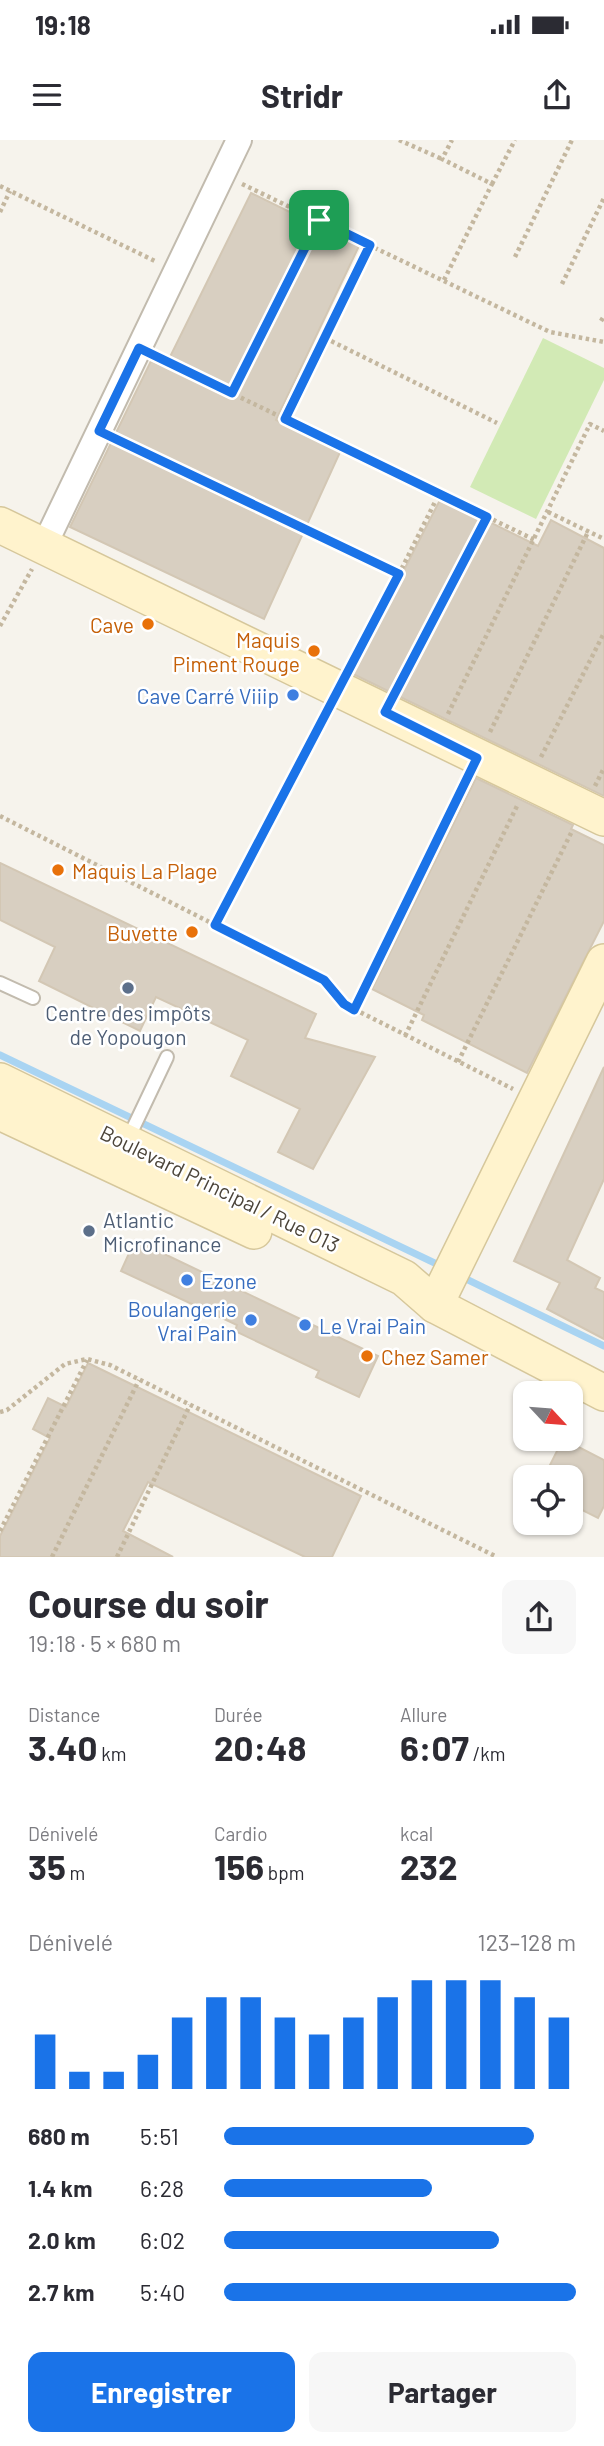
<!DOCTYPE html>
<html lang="fr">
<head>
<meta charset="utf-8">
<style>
	:root { --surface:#fff; --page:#f7f7f7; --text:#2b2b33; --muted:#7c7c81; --accent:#1a73e8 }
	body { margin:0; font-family:Barlow,sans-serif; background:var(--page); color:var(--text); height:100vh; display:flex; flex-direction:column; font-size:26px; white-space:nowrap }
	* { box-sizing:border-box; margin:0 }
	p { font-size:23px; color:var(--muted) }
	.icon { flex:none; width:38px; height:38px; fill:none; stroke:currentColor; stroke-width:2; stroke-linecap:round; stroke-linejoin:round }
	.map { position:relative; height:1417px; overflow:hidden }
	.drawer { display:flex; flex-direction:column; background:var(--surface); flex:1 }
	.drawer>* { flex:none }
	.needle { width:46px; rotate:116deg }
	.fabs { position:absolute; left:513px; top:1241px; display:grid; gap:14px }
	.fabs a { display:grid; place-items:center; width:70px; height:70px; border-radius:14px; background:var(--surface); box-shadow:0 2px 5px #0004; font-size:35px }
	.pin { position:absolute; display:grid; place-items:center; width:60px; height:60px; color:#fff; margin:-30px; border-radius:14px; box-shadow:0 4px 10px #0006 }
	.round { display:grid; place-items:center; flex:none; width:74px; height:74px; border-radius:14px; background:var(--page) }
	.head { display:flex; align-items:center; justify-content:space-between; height:119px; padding:0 28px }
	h1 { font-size:38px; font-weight:700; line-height:52px }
	.figures { display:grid; grid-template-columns:repeat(3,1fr); gap:10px; height:119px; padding:7px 28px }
	.figures div { display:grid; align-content:center }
	.figures b { font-size:35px; font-weight:700 }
	.figures small { font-size:19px; font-weight:400 }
	.figures p { font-size:19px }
	.chart { height:196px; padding:14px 28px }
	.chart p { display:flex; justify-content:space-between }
	.chart svg { width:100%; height:126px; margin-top:7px; stroke:var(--accent); stroke-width:6 }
	.action { display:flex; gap:14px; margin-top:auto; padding:14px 28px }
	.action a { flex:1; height:80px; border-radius:14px; background:var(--accent); color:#fff; font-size:28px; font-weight:700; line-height:80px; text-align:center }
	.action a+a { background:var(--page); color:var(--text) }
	ul { padding:0 28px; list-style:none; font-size:23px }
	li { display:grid; grid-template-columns:112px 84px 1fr; align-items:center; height:52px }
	li i { height:18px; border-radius:9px; background:var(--accent) }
	.status { display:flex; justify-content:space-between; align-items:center; height:49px; padding:0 35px; background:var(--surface); direction:ltr }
	.status svg { height:19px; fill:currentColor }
	header { display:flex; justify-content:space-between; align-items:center; height:91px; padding:0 28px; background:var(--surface); font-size:32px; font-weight:700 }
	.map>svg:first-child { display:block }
	.green { fill:#d2eab5 }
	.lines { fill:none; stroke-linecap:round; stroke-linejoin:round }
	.stream { stroke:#a9d4f2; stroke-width:7 }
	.building { fill:#d8cfc1; stroke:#d3c7b4; stroke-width:2 }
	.lane-casing { stroke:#c2bbae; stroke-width:16 }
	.street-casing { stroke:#c2bbae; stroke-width:28 }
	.secondary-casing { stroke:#d6c79b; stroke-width:38 }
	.path { stroke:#c4b79f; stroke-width:4.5; stroke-dasharray:3.5 3.5; stroke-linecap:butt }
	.lane { stroke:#fff; stroke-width:12 }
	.street { stroke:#fff; stroke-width:24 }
	.secondary { stroke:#fff3cd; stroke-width:35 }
	.route-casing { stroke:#fff; stroke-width:14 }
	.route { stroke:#1a73e8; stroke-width:9 }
	.food-dot { fill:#e8710a; stroke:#fff; stroke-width:2.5 }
	.shop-dot { fill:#3f7fe0; stroke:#fff; stroke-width:2.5 }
	.service-dot { fill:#5c6f8a; stroke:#fff; stroke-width:2.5 }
	.labels { text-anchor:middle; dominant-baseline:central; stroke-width:5; stroke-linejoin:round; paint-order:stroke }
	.food-label { font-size:21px; fill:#c56008; stroke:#fff; text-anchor:end }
	.shop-label { font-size:21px; fill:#366cbe; stroke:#fff; text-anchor:end }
	.service-label { font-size:21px; fill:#4e5e75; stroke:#fff }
	.street-label { font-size:21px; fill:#4b4439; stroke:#fff }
</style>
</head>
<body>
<div class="status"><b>19:18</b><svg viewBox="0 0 49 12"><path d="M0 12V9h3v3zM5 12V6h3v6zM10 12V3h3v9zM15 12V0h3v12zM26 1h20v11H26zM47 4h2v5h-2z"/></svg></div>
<header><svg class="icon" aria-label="menu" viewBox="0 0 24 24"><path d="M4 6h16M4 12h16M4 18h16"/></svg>Stridr<svg class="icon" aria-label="share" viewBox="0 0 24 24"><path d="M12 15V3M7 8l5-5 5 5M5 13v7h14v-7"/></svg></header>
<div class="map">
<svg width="604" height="1417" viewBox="0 0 604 1417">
	<rect width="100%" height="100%" fill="#f6f3ec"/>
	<path class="green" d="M543 198 604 228V240L536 379 470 347Z"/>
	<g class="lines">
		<g class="stream">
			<path d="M0 915 443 1127"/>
			<path d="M460 1136 604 1206"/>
		</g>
	</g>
	<g class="building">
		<path d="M251 53 359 106 276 280 341 310 264 479 70 387 151 221 165 227Z"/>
		<path d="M441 358 538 406 551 380 604 408V656L351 533Z"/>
		<path d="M476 638 573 685 571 689 604 705V781L527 933 422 880 424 875 372 849Z"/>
		<path d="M0 723 316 874 305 898 375 917 313 1029 278 1012 300 969 231 936 248 900 156 857 140 891 39 841 55 807 0 780Z"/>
		<path d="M604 927V1039L567 1120 600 1138 595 1148 604 1152V1199L547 1169 560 1143 514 1121Z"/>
		<path d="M135 1100 378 1216 359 1257 316 1237 319 1231 235 1191 237 1185 121 1131Z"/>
		<path d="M88 1223 361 1356 332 1417H305L148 1342 123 1391 173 1417H0V1396L50 1298 33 1289 48 1258 66 1267Z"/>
		<path d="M563 1299 604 1320V1366L598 1378 570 1364V1337H544Z"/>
	</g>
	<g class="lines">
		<g class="lane-casing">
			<g id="lane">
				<path d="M0 843 33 858"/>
				<path d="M128 999 167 917"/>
			</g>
		</g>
		<g class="street-casing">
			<path id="street" d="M44 406 239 0"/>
		</g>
		<g class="secondary-casing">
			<g id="secondary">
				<path d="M0 385 604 678"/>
				<path d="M0 941 404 1138 435 1165 604 1253"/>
				<path d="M0 972 254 1091"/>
				<path d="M435 1165 604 822"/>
			</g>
		</g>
		<g class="path">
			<path d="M399 0 442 19"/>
			<path d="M242 44 550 192 604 202"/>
			<path d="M492 44 515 0"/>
			<path d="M0 46 157 122"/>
			<path d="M0 72 10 51"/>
			<path d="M515 117 572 0"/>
			<path d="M444 140 492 44 442 19 452 0"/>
			<path d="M562 144 604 58"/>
			<path d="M601 181 604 176"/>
			<path d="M325 198 497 283"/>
			<path d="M159 218 535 400"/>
			<path d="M232 253 319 80"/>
			<path d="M285 279 370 105"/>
			<path d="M120 301 399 434 439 354"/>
			<path d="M548 372 604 399"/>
			<path d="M0 486 32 429"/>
			<path d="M351 526 399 434"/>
			<path d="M398 547 487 377"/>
			<path d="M448 574 590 284 604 291"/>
			<path d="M490 592 588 392"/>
			<path d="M541 617 604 493"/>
			<path d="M595 646 604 628"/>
			<path d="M0 676 324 840 344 864 513 949"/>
			<path d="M215 785 325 574"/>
			<path d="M354 870 466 641"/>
			<path d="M405 896 517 666"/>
			<path d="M458 922 572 691"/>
			<path d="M0 1272 7 1270 65 1224 87 1219 110 1225 497 1417"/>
			<path d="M0 1391 87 1220"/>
			<path d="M52 1417 139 1240"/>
			<path d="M117 1417 190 1265"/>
		</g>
		<use href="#lane" class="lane"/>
		<use href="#street" class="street"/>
		<use href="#secondary" class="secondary"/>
	</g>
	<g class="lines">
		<g class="route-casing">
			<path id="route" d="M319 80 370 105 285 279 487 377 385 572 477 618 354 870 344 864 324 840 215 785 399 434 99 291 139 208 232 253Z"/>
		</g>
		<use href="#route" class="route"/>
	</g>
	<g class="food-dot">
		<circle cx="148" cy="484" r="7"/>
		<circle cx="314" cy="511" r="7"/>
		<circle cx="58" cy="730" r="7"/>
		<circle cx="192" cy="792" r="7"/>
		<circle cx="367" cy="1216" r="7"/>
	</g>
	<g class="shop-dot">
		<circle cx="293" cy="555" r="7"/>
		<circle cx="187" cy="1140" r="7"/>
		<circle cx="251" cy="1180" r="7"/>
		<circle cx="305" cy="1185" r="7"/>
	</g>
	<g class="service-dot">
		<circle cx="128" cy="848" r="7"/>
		<circle cx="89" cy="1091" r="7"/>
	</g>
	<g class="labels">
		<g class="food-label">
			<text x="134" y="484">Cave</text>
			<text x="300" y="499">Maquis<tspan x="300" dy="24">Piment Rouge</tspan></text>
			<text x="72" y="730" text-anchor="start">Maquis La Plage</text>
			<text x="178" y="792">Buvette</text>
			<text x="381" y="1216" text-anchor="start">Chez Samer</text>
		</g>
		<g class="shop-label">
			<text x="279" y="555">Cave Carré Viiip</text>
			<text x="201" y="1140" text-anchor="start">Ezone</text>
			<text x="237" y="1168">Boulangerie<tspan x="237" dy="24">Vrai Pain</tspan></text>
			<text x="319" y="1185" text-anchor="start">Le Vrai Pain</text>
		</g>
		<g class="service-label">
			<text x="128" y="872">Centre des impôts<tspan x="128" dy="24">de Yopougon</tspan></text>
			<text x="103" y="1079" text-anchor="start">Atlantic<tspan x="103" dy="24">Microfinance</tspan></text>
		</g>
		<g class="street-label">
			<text transform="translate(220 1048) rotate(26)">Boulevard Principal / Rue O13</text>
		</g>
	</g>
</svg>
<div class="fabs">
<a><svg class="needle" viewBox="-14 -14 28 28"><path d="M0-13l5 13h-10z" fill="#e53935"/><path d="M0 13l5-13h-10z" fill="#7c7c81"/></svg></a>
<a><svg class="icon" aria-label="locate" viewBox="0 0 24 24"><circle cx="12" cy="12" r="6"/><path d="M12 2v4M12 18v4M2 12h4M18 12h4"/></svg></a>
</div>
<div class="pin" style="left:319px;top:80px;background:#1e9e55"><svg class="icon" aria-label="arrive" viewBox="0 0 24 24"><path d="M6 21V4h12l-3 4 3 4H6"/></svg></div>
</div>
<section class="drawer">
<div class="head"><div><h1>Course du soir</h1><p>19:18 · 5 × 680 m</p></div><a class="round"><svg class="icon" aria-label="share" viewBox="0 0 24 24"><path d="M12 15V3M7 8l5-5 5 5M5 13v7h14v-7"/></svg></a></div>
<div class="figures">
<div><p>Distance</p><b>3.40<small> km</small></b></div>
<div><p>Durée</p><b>20:48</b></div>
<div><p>Allure</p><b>6:07<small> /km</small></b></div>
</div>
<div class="figures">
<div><p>Dénivelé</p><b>35<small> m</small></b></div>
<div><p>Cardio</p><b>156<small> bpm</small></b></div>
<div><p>kcal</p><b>232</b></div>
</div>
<div class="chart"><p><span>Dénivelé</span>123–128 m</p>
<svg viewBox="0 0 160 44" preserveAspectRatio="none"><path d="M5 44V25M15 44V38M25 44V38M35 44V32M45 44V19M55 44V12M65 44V12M75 44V19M85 44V25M95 44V19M105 44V12M115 44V6M125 44V6M135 44V6M145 44V12M155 44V19"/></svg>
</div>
<ul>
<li><b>680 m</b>5:51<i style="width:88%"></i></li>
<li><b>1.4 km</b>6:28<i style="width:59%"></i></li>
<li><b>2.0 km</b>6:02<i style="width:78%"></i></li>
<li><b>2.7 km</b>5:40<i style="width:100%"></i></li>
</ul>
<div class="action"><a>Enregistrer</a><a>Partager</a></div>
</section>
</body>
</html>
